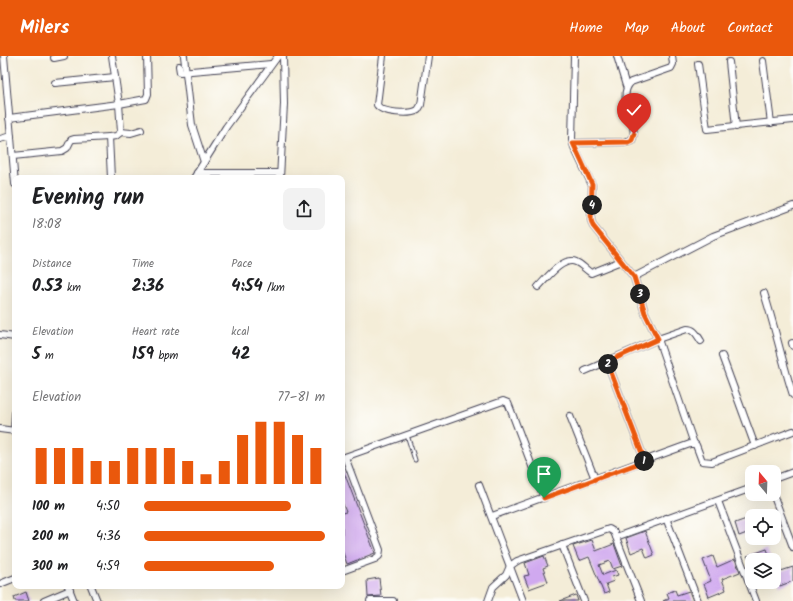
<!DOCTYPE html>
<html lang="en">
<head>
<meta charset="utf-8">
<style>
	:root { --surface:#fff; --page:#f2f2f2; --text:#202124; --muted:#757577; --accent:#ea580c }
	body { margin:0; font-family:Kalam,sans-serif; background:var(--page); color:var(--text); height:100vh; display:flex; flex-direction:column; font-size:15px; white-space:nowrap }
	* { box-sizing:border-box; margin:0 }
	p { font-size:13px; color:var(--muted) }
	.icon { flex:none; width:22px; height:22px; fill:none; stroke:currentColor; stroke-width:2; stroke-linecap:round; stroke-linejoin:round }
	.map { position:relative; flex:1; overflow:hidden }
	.details { position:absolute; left:12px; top:119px; width:333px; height:414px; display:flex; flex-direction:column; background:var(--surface); border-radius:8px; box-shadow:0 4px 16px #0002 }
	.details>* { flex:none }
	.needle { width:26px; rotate:341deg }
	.tools { position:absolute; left:745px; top:409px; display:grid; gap:8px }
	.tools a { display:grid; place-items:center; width:36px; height:36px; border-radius:8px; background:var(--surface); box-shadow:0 4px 16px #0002; font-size:20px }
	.pin { position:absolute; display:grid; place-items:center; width:34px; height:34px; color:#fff; margin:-41px -17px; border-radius:50% 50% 50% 0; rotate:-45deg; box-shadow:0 0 4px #0007 }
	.pin .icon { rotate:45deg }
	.km { position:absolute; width:20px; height:20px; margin:-10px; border-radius:50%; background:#222; color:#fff; font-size:11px; line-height:20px; text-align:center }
	.round { display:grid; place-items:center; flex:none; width:42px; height:42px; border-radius:8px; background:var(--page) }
	.overview { display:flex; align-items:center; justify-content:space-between; height:68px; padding:0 20px }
	h1 { font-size:22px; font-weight:600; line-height:30px }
	.figures { display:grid; grid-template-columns:repeat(3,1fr); gap:6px; height:68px; padding:4px 20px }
	.figures div { display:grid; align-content:center }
	.figures b { font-size:17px; font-weight:600 }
	.figures small { font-size:11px; font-weight:400 }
	.figures p { font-size:11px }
	.chart { height:112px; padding:8px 20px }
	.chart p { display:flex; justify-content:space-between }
	.chart svg { width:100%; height:72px; margin-top:4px; stroke:var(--accent); stroke-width:6 }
	ul { padding:0 20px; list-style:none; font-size:13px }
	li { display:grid; grid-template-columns:64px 48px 1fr; align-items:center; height:30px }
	li i { height:10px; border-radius:5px; background:var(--accent) }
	header { display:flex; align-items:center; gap:24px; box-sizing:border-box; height:56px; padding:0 20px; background:var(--accent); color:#fff }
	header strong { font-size:19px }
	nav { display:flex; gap:22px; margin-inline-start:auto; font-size:14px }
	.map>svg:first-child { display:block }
	.building { fill:#d0a9ef }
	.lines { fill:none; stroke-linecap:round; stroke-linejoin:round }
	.service-casing { stroke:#424053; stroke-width:5 }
	.minor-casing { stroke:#424053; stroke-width:8 }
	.service { stroke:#fff; stroke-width:3 }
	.minor { stroke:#fff; stroke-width:6 }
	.route-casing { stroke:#fff; stroke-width:8 }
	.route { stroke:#ea580c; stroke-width:5 }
</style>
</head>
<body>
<header>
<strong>Milers</strong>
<nav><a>Home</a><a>Map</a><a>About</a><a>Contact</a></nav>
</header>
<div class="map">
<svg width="793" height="545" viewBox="0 0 793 545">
	<rect width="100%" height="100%" fill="#fdfcf7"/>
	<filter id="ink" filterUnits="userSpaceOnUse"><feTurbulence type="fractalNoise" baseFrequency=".025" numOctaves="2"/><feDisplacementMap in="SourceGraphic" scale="8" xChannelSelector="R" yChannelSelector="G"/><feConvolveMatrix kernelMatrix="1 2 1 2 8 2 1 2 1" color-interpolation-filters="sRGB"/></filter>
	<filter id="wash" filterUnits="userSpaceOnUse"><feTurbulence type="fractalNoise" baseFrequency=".012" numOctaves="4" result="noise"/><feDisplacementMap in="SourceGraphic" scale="16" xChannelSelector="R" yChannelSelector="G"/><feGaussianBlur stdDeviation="0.9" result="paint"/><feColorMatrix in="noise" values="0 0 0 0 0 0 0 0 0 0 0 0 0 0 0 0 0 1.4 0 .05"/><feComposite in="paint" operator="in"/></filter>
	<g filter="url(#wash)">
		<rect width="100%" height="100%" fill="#f4edd8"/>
		<g id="blocks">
			<g class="building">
				<path d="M342 411 375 497 347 508 342 494V457L346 456 342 446Z"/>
				<path d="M752 461V475L739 480 735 467Z"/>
				<path d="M645 475 654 499 647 502 643 492 631 497 626 482Z"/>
				<path d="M592 484 596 495 614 488 622 510 613 513 610 505 599 509 603 519 616 514 618 519 612 521 614 525 606 528 609 536 604 538 589 501 579 505 573 490Z"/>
				<path d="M767 493 771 504H749L747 500Z"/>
				<path d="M544 500 548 510 543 512 548 526 529 533 524 520 529 519 525 507Z"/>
				<path d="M713 500 717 511 735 503 740 516 722 523 726 534 709 541 704 528 711 525 703 504Z"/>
				<path d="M793 511V525L780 530 775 517Z"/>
				<path d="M379 522 381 540 368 541 367 524Z"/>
				<path d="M675 534 677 539 689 535 693 545H663L669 542 667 537Z"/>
				<path d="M26 536 29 545H15L14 541Z"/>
				<path d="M576 539 578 545H560Z"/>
			</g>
		</g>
	</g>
	<g filter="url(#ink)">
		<use href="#blocks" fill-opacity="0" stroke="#424053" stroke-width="1"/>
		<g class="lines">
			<g class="service-casing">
				<path id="service" d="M407 379 415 404"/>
			</g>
			<g class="minor-casing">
				<g id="minor">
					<path d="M4 0 15 128"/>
					<path d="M184 0 192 69 204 106"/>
					<path d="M383 0 377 49C382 57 410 59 418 54L421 49 428 0"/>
					<path d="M574 0 572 84 574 91 592 129 591 164 593 170 634 221 645 257 658 283 694 388"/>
					<path d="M617 0 626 30"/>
					<path d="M54 2 64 0"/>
					<path d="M763 5 771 67"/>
					<path d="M729 6 736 71"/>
					<path d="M698 8 707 73 793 64"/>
					<path d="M179 10 180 16 271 8"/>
					<path d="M55 27 115 21"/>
					<path d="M9 62 119 48 146 43 148 38 147 0"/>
					<path d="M121 76 131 77 141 74"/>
					<path d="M0 83 11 80"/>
					<path d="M573 87 623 86 632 84C640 69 615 41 631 26L671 12 673 8 672 0"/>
					<path d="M13 100 62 95 67 92 71 84 74 83 109 81"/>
					<path d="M197 117H280"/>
					<path d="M111 122 109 81 116 80 121 76 119 48 112 0"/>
					<path d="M194 122 226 71 278 0"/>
					<path d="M280 122 284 48 283 0"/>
					<path d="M634 221 713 180 793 150"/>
					<path d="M538 231C546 223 563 200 576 206 581 208 586 214 591 217L621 205"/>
					<path d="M764 237C775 271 782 305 793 339"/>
					<path d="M0 279 15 281"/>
					<path d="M792 287 793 290"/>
					<path d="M722 300 755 390"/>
					<path d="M607 306 645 405"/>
					<path d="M585 315 658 283 687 273C695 273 697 279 701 285"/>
					<path d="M570 360 595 423"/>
					<path d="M0 373 15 375"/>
					<path d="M14 375 15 357"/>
					<path d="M342 402 503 345 508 347 510 352 544 442"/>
					<path d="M774 423 793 416"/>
					<path d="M479 429 523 545"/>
					<path d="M773 438 793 491"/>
					<path d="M718 445 756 545"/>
					<path d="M492 460 690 388H695L696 389 702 405 712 406 793 375"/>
					<path d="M666 462 698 545"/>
					<path d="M616 481 752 432"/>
					<path d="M562 489 584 545"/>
					<path d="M342 515 375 503 379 500 380 494 345 401"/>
					<path d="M0 528 15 522"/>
					<path d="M68 530 74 545"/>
					<path d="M91 530 97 545"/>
					<path d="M44 545 70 534"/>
					<path d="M370 545H393"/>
					<path d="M488 545 493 531 506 519 510 510 517 505 609 473 614 476 641 545"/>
				</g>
			</g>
			<use href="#service" class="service"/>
			<use href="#minor" class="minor"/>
		</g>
	</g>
	<g class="lines" filter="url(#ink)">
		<g class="route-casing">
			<path id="route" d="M544 442 645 405 607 306 658 283 645 257 634 221 593 170 591 164 592 128 573 87 628 86 632 84 634 78"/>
		</g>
		<use href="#route" class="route"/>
	</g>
</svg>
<div class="tools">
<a><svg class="needle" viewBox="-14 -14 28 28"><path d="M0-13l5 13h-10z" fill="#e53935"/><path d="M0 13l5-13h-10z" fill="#757577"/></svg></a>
<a><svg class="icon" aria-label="locate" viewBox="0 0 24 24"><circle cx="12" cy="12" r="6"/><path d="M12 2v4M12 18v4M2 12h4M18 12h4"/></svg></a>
<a><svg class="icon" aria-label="layers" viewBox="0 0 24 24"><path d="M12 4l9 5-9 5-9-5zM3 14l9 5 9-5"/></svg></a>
</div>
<div class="pin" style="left:544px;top:442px;background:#1e9e55"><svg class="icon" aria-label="arrive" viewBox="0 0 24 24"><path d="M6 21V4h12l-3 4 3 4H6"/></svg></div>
<div class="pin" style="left:634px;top:78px;background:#d93025"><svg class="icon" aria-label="check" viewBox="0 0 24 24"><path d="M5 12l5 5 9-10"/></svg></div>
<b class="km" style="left:644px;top:405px">1</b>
<b class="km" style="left:608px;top:308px">2</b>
<b class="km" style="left:640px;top:238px">3</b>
<b class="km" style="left:592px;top:149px">4</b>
<section class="details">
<div class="overview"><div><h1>Evening run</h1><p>18:08</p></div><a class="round"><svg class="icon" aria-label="share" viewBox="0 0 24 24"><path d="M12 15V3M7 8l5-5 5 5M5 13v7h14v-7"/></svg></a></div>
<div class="figures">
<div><p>Distance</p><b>0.53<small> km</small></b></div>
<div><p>Time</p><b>2:36</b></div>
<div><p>Pace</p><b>4:54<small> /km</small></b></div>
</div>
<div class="figures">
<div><p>Elevation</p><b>5<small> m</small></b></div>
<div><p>Heart rate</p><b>159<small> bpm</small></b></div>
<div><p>kcal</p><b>42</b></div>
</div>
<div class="chart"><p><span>Elevation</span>77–81 m</p>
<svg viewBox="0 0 160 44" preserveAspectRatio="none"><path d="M5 44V22M15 44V22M25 44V22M35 44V30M45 44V30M55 44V22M65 44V22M75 44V22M85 44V30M95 44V38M105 44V30M115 44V14M125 44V6M135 44V6M145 44V14M155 44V22"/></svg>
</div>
<ul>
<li><b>100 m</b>4:50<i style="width:81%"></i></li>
<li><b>200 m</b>4:36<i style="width:100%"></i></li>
<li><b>300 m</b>4:59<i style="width:72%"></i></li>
</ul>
</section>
</div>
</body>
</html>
